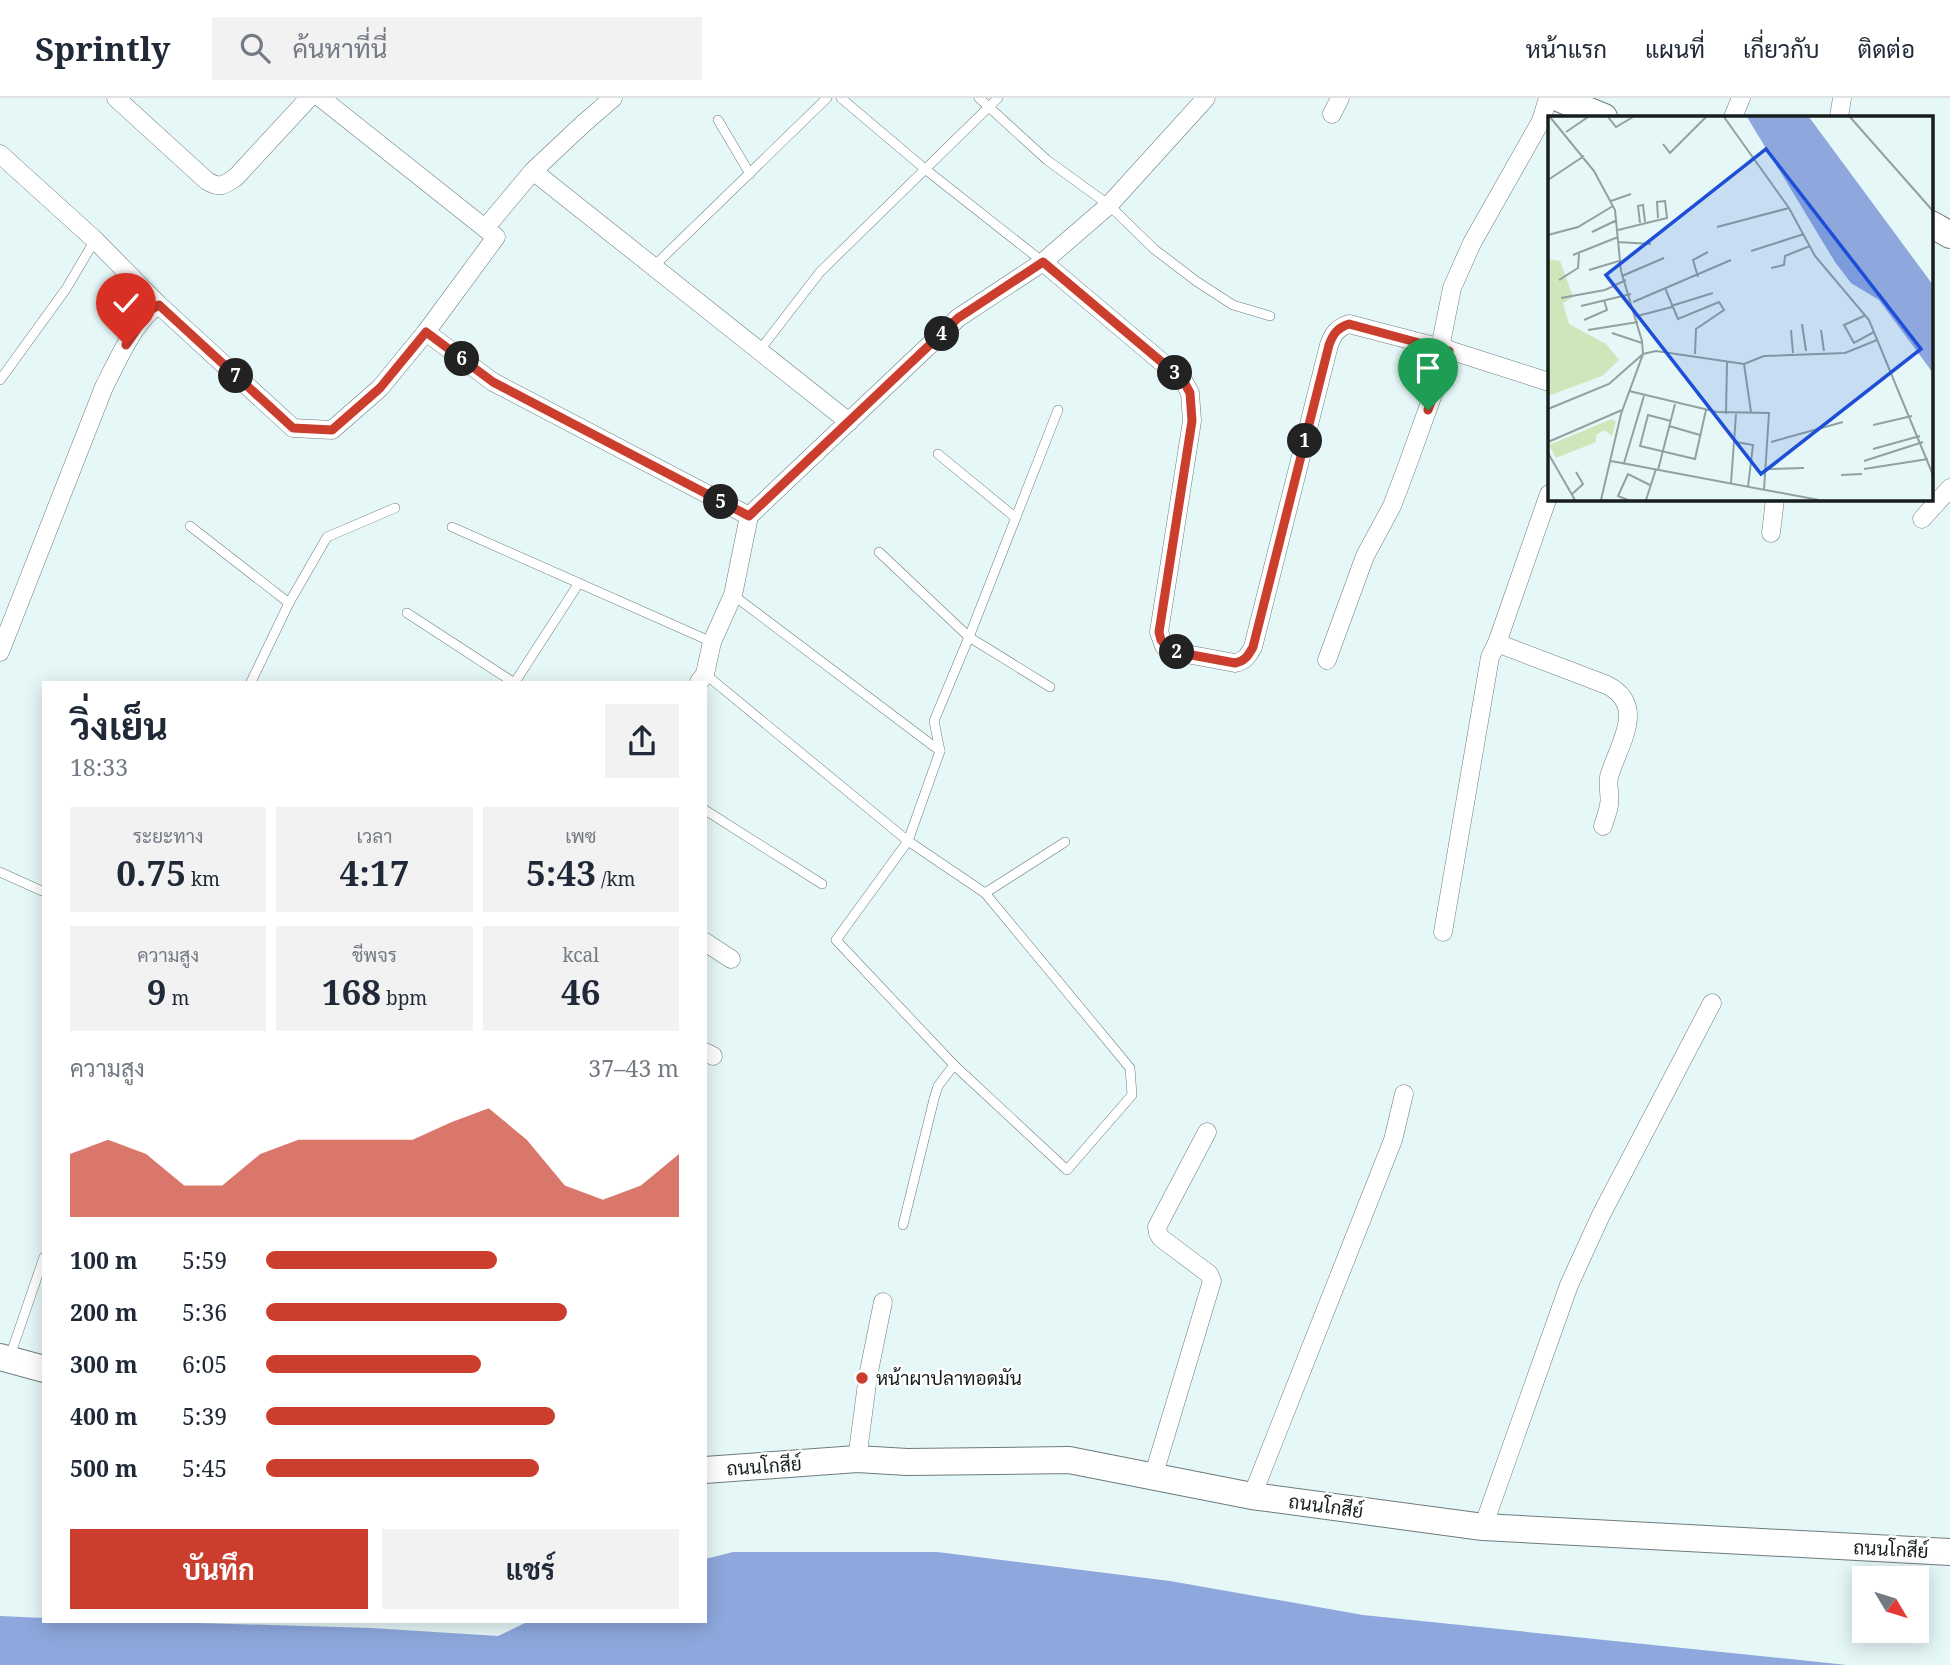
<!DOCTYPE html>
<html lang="th">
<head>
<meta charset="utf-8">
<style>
	:root { --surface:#fff; --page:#f2f2f3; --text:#1f2937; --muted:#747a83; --line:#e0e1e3; --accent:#cb3e2d }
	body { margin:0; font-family:"Noto Serif",Sarabun,serif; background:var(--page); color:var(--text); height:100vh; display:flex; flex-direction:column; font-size:26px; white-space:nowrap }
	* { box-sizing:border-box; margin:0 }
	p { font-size:23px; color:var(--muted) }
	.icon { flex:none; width:38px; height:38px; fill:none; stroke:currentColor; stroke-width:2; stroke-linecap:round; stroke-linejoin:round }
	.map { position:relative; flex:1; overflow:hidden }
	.drawer { position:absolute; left:42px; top:583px; width:665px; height:942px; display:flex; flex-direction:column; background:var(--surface); border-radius:0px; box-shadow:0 4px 18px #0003 }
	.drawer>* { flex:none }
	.needle { width:46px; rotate:128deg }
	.buttons { position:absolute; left:1852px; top:1468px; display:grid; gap:14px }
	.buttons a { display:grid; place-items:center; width:77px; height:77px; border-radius:0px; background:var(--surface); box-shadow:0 4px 18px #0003; font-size:35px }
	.pin { position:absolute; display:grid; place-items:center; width:60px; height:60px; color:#fff; margin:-72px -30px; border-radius:50% 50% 50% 0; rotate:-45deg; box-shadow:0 0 7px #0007 }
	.pin .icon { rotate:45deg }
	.km { position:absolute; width:35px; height:35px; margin:-18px; border-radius:50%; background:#222; color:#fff; font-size:19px; line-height:35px; text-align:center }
	.round { display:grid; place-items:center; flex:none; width:74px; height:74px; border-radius:0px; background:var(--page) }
	.summary { display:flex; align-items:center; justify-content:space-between; height:119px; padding:0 28px }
	h1 { font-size:38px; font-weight:700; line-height:52px }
	.metrics { display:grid; grid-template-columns:repeat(3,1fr); gap:10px; height:119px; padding:7px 28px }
	.metrics div { display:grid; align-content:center; border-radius:0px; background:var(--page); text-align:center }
	.metrics b { font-size:35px; font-weight:700 }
	.metrics small { font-size:19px; font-weight:400 }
	.metrics p { font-size:19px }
	.chart { height:196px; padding:14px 28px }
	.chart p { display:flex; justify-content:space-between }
	.chart svg { width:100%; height:126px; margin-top:7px; fill:var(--accent); opacity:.7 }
	.primary-button { display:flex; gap:14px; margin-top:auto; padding:14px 28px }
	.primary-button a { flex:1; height:80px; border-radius:0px; background:var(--accent); color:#fff; font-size:28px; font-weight:700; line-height:80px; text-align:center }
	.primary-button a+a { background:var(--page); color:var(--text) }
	ul { padding:0 28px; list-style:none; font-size:23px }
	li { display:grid; grid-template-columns:112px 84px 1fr; align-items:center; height:52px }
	li i { height:18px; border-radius:9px; background:var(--accent) }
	header { display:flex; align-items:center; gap:42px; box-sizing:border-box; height:98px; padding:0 35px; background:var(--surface); border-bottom:2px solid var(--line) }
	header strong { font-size:33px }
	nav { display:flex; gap:38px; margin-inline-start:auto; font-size:24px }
	.search { width:490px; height:63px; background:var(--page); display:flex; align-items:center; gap:18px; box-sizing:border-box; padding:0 24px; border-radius:0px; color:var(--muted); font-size:26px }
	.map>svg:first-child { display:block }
	.water { fill:#8ea8dd }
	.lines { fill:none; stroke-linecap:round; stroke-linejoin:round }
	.lane-casing { stroke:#6c7b7b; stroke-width:10 }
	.street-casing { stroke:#6c7b7b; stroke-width:19 }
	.secondary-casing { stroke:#6c7b7b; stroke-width:28 }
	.lane { stroke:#fff; stroke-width:9 }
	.street { stroke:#fff; stroke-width:18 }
	.secondary { stroke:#fff; stroke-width:26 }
	.route-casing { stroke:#fff; stroke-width:14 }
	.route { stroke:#cb3e2d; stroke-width:9 }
	.poi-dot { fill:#cb3e2d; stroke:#fff; stroke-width:2.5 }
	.labels { text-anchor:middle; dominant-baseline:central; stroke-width:5; stroke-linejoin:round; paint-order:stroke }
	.poi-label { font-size:19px; fill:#171d1d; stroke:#fff; text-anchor:start }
	.street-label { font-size:19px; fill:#171d1d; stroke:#fff }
	.inset-road { fill:none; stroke:#93a0a0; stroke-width:2 }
	.view { fill:#1d4ed8; fill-opacity:0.15; stroke:#1d4ed8; stroke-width:3.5 }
	.inset-edge { fill:none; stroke:#171d1d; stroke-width:3.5 }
</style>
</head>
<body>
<header>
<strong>Sprintly</strong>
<div class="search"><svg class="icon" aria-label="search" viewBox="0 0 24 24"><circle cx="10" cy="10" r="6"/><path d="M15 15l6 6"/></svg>ค้นหาที่นี่</div>
<nav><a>หน้าแรก</a><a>แผนที่</a><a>เกี่ยวกับ</a><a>ติดต่อ</a></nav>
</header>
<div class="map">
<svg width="1950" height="1567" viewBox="0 0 1950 1567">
	<rect width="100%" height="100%" fill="#e6f7f7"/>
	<path class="water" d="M733 1454H937L1170 1483 1363 1517 1847 1567H0V1518L44 1520V1522L132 1523 371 1530 498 1538 529 1523 705 1522V1461Z"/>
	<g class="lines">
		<g class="lane-casing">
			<g id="lane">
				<path d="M841 0 925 71 1043 164"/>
				<path d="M979 0 1047 62 1109 107 1154 151 1196 183 1233 207 1270 218"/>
				<path d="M718 22 750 76"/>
				<path d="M653 169 827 0"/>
				<path d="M759 253 820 174 998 0"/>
				<path d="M0 282 66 191 95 142"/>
				<path d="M938 356 1016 420"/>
				<path d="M190 428 289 505"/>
				<path d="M452 429 712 544"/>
				<path d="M879 454 969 539 1050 589"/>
				<path d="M407 515 513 584"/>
				<path d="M705 576 908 743 985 795 1130 970 1132 997 1067 1072 954 967 836 842 908 743 940 653 733 497"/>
				<path d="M251 584 289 505 327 439 395 410"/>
				<path d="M515 584 579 485"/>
				<path d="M940 653 934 623 969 539 1058 312"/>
				<path d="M705 712 822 786"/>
				<path d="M0 774 42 793"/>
				<path d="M985 795 1065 744"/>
				<path d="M903 1127 934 1001 938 988 954 967"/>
				<path d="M9 1261 44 1159"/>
			</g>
		</g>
		<g class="street-casing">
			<g id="street">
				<path d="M116 0 207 83C221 91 224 87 236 79L309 0"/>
				<path d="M1332 16 1340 0"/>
				<path d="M1733 19 1741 0"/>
				<path d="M1839 19 1842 0"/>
				<path d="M0 56 95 142 159 207 293 330 332 332 380 290 426 234 496 139 321 0"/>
				<path d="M533 73 849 324"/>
				<path d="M486 129 533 73 583 26 613 0"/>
				<path d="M1043 164 1183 282 1190 295 1192 323 1159 534 1164 548 1170 553 1235 565C1245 563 1248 558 1253 549L1329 247C1333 236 1337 230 1349 226L1449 252 1549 284"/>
				<path d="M426 234 493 284 749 418"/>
				<path d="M1440 250 1452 190 1472 145 1541 23 1548 0"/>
				<path d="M1922 421 1950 390"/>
				<path d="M1771 435 1775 401"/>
				<path d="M1497 545 1607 587C1648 608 1618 647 1609 679 1607 689 1611 697 1609 707 1608 714 1605 721 1603 728"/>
				<path d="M0 554 104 289C116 266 136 219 159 207"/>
				<path d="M1327 562 1365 458 1392 408 1406 371 1449 252"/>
				<path d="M699 584 705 576 712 544 733 497 749 418 958 220 1043 164 1109 107 1206 0"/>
				<path d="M1443 834 1490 559 1497 545 1549 396"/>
				<path d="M705 844 731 861"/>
				<path d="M705 954 713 958"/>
				<path d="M857 1361 868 1278 883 1204"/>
				<path d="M1153 1379 1212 1183 1209 1176 1161 1140 1158 1135 1157 1129 1207 1034"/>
				<path d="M1252 1398 1393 1042 1404 996"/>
				<path d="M1483 1429 1569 1187 1601 1117 1712 905"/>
			</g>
		</g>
		<g class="secondary-casing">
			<g id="secondary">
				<path d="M1558 0 1604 19"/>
				<path d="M1931 126 1950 137"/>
				<path d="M0 1259 44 1271"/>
				<path d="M705 1372 857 1361 907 1364 1069 1362 1252 1398 1483 1429 1950 1454"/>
			</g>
		</g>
		<use href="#lane" class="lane"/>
		<use href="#street" class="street"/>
		<use href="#secondary" class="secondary"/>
	</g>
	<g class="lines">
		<g class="route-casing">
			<path id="route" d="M126 247 150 212 159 207 293 330 332 332 380 290 426 234 493 284 749 418 958 220 1043 164 1183 282 1190 295 1192 323 1159 534 1161 542 1170 553 1235 565C1245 563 1248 558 1253 549L1329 247C1333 236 1337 230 1349 226L1449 253 1428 312"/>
		</g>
		<use href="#route" class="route"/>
	</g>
	<circle class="poi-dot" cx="862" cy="1280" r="7"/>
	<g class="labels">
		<g class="poi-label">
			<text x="876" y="1280">หน้าผาปลาทอดมัน</text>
		</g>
		<g class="street-label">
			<text transform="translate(764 1368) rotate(-4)">ถนนโกสีย์</text>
			<text transform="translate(1326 1408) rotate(8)">ถนนโกสีย์</text>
			<text transform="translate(1891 1451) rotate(3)">ถนนโกสีย์</text>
		</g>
	</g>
	<g transform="translate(1548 18)">
		<rect width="385" height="385" fill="#e6f7f7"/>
		<path d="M0 143 12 145 25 181 15 187 21 208 58 228 71 244 54 260 0 280ZM64 303 68 306 64 320 56 314 48 319V326L8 342 1 329Z" fill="#cee6ba"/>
		<path d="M199 1H261L385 169V257L331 184 303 167 287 146Z" fill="#8ea8dd"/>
		<path class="inset-road" d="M2 1 46 55 67 94 73 155 94 225 95 238 73 298 53 384M60 1 68 11 85 1M176 1 241 92 267 140 321 204 385 359M302 1 385 95M18 16 40 1M115 28 122 37 158 1M0 64 36 40M63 85 83 78M92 107 90 90 95 89 97 106M169 111 241 92M70 114 119 102 117 85 109 86 110 102M44 116 69 104M0 119 30 111 65 90M70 126 103 128M203 135 256 118M25 139 70 121M223 152 236 149 237 140 262 130M41 154 71 145M74 160 116 142M150 161 145 144 160 136M11 164 30 152 31 138M117 172 130 203 171 186 176 194 148 213 147 238M13 182 57 174 78 164M85 186 183 144M33 190 83 178M123 190 165 177M318 199 296 209 306 227 326 216M89 200 124 191M36 204 59 194 56 184M254 208 258 235M40 214 90 206M243 214 245 237M273 214 276 235M64 217 94 227M196 248 203 296M81 275 169 296 221 297 216 374M0 293 61 268 95 238 108 235 196 248 216 240 297 237 329 224M178 298 179 245M123 305 100 299 92 330 147 343 158 294M325 309 364 300M121 310 152 319M0 326 74 294M188 326 205 329 200 371M223 326 295 306M325 333 372 320M0 337 27 384M63 345 271 384M316 345 375 326M76 347 96 280M219 353 256 352M316 353 380 343M110 354 127 288M293 359 314 358M183 367 188 298M23 379 35 368 28 356M80 384 70 380 80 358 102 369M98 384 108 353"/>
		<path class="view" d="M218 33 373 233 213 358 58 159Z"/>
		<rect width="385" height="385" class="inset-edge"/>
	</g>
</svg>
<div class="buttons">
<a><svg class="needle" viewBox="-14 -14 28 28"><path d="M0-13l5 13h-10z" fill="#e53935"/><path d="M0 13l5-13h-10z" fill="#747a83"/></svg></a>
</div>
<div class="pin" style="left:1428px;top:312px;background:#1e9e55"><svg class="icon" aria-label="arrive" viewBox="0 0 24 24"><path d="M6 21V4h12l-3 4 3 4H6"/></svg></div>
<div class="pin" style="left:126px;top:247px;background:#d93025"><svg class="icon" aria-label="check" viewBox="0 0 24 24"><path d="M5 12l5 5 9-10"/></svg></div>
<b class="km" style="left:1305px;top:343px">1</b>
<b class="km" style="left:1177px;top:554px">2</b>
<b class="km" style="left:1175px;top:275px">3</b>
<b class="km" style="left:942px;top:236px">4</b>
<b class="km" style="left:721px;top:404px">5</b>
<b class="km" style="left:462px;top:261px">6</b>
<b class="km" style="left:236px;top:278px">7</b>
<section class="drawer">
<div class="summary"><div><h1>วิ่งเย็น</h1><p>18:33</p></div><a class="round"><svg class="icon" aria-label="share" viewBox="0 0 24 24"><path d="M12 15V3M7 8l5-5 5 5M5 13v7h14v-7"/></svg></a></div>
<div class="metrics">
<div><p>ระยะทาง</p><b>0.75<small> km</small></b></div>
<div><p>เวลา</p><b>4:17</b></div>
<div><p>เพซ</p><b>5:43<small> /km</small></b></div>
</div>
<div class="metrics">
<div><p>ความสูง</p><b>9<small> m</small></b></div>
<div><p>ชีพจร</p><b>168<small> bpm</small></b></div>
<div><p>kcal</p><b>46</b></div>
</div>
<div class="chart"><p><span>ความสูง</span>37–43 m</p>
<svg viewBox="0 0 160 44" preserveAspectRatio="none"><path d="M0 44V22L10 17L20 22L30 33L40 33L50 22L60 17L70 17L80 17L90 17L100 11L110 6L120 17L130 33L140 38L150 33L160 22V44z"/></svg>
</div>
<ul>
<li><b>100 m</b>5:59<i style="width:56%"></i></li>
<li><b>200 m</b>5:36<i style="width:73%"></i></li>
<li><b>300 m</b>6:05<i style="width:52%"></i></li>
<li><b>400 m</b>5:39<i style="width:70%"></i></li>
<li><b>500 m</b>5:45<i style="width:66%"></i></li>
</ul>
<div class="primary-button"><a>บันทึก</a><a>แชร์</a></div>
</section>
</div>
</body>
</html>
